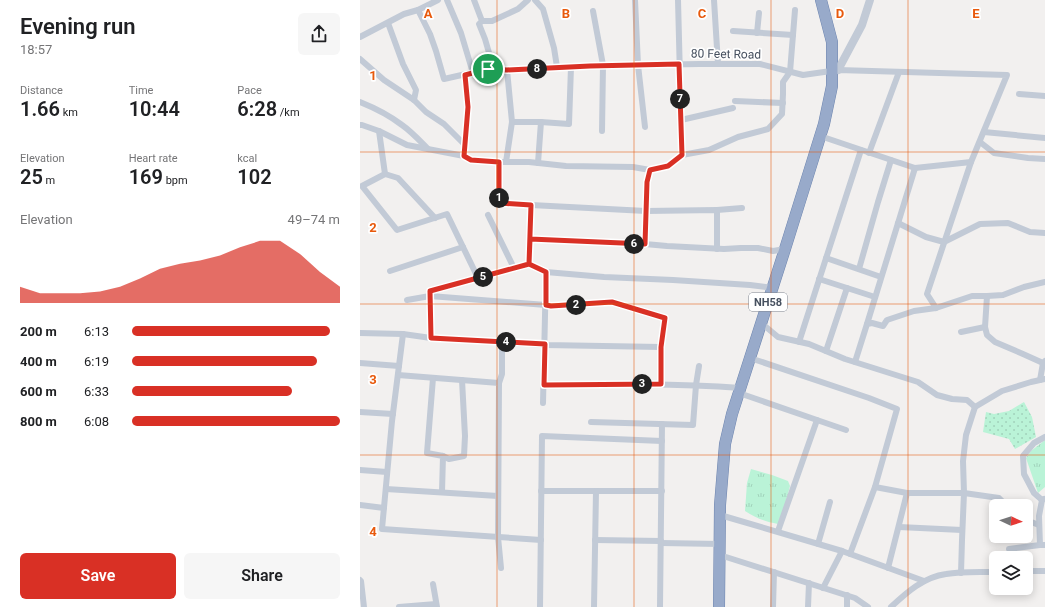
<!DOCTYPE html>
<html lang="en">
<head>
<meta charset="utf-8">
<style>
	:root { --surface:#fff; --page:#f6f6f6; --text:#202124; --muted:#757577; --accent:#d93025 }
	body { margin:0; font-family:Roboto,sans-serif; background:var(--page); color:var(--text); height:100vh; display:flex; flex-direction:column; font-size:15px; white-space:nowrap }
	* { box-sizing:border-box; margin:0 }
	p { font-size:13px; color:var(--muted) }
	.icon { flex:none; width:22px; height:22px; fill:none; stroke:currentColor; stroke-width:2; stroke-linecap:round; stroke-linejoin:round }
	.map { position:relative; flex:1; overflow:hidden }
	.details { display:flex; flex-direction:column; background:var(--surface); width:360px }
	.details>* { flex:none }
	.needle { width:26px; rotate:94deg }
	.buttons { position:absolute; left:629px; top:499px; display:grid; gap:8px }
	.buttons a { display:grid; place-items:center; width:44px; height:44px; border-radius:6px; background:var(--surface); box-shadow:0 2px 10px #0003; font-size:20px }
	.pin { position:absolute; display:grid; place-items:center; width:34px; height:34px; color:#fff; margin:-17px; border:2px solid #fff; border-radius:50%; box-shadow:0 1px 4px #0007 }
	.km { position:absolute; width:20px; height:20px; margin:-10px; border-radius:50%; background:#222; color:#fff; font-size:11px; line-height:20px; text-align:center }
	.round { display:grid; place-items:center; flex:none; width:42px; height:42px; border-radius:6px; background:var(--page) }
	.head { display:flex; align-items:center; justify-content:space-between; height:68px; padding:0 20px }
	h1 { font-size:22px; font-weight:600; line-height:30px }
	.metrics { display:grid; grid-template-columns:repeat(3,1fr); gap:6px; height:68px; padding:4px 20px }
	.metrics div { display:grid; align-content:center }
	.metrics b { font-size:20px; font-weight:600 }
	.metrics small { font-size:11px; font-weight:400 }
	.metrics p { font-size:11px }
	.chart { height:112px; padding:8px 20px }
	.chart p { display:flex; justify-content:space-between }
	.chart svg { width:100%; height:72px; margin-top:4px; fill:var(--accent); opacity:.7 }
	.button { display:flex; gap:8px; margin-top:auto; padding:8px 20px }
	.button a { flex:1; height:46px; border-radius:6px; background:var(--accent); color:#fff; font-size:16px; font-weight:600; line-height:46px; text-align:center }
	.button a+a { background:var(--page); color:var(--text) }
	ul { padding:0 20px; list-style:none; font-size:13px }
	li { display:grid; grid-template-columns:64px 48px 1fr; align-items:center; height:30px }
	li i { height:10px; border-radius:5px; background:var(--accent) }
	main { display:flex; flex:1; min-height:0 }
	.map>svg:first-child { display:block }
	.grass { fill:url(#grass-dots) }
	.park { fill:url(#park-tufts) }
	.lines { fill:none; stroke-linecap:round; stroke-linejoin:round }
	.trunk-casing { stroke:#6e85af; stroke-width:12 }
	.minor { stroke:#c2cad6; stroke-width:6 }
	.tertiary { stroke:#c2cad6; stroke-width:8 }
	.trunk { stroke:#98aaca; stroke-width:11 }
	.route-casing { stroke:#fff; stroke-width:8 }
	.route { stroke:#d93025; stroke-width:5 }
	.grid { fill:none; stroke:#e8590c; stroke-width:1; stroke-opacity:0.55 }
	.labels { text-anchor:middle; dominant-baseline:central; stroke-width:3.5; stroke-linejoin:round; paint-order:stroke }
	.shield { fill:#fff; stroke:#7e848f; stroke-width:1 }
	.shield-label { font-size:11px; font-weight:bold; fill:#46505f }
	.street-label { font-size:12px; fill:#46505f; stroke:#fff }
	.grid-label { font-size:13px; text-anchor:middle; font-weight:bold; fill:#e8590c; stroke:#fff; stroke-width:3.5; stroke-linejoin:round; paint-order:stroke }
</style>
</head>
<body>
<main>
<section class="details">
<div class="head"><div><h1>Evening run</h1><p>18:57</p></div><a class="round"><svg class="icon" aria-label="share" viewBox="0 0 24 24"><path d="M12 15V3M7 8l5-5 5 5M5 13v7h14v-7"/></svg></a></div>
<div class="metrics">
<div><p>Distance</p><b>1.66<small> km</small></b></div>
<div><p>Time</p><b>10:44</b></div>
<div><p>Pace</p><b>6:28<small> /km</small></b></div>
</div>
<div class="metrics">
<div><p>Elevation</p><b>25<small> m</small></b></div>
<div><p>Heart rate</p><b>169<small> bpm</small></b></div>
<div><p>kcal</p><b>102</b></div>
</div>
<div class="chart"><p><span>Elevation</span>49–74 m</p>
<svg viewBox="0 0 160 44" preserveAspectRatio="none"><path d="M0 44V34L10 38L20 38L30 38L40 37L50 34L60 29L70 23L80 20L90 18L100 15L110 10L120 6L130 6L140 14L150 25L160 34V44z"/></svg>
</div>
<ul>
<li><b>200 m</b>6:13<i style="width:95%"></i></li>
<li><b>400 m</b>6:19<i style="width:89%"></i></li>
<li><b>600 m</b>6:33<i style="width:77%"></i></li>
<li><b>800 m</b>6:08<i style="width:100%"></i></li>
</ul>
<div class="button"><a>Save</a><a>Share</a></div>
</section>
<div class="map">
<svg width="685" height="607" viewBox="0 0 685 607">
	<defs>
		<pattern id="grass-dots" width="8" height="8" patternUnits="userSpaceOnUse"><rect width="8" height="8" fill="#baf3d7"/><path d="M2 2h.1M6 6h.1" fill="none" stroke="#a1d2bb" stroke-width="1.8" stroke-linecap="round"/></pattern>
		<pattern id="park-tufts" width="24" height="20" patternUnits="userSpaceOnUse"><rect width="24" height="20" fill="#baf3d7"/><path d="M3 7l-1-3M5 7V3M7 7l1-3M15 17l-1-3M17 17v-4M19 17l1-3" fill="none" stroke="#a1d2bb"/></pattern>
	</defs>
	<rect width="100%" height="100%" fill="#f2f0ef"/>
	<path class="grass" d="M664 402 672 417 676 437 655 449 649 439 623 432 626 412 634 414 649 411Z"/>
	<g class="park">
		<path d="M685 440V487L678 493 666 458 671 451Z"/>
		<path d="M391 469 412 475 428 481 430 486 422 516 418 524C405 522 396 518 385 511L387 483Z"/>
	</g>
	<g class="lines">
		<g class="trunk-casing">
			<path id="trunk" d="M359 607 360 505 365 444 372 414 425 249 464 124 472 86V42L461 0"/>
		</g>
		<g class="minor">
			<path d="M87 0 101 33 113 73"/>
			<path d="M114 0 122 21 119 24 125 39 134 70"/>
			<path d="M175 0 183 9 194 48 197 67"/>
			<path d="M275 0 278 65 285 127"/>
			<path d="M318 0 322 155"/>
			<path d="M354 0 358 64"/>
			<path d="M58 10 78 0"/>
			<path d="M233 11 243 65 242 131"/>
			<path d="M122 21H132L158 9 168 0"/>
			<path d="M28 23 43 64 56 90 54 100"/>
			<path d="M373 31 433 35"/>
			<path d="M397 33 399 13"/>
			<path d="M0 37 44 14 58 10 70 34 76 51 84 79 128 69 147 70 230 66 339 64H400L443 75 478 70 647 75 611 162"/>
			<path d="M0 59 24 80 54 100 66 112 84 124 105 145C107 122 109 98 105 75"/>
			<path d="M659 94 685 96"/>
			<path d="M375 101 423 103"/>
			<path d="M0 102C15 108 29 115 42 125 52 132 60 141 68 149"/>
			<path d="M321 120 373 108"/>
			<path d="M152 122H181"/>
			<path d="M0 125H2L19 131 47 145 104 156"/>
			<path d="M19 131 25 174 2 186 37 230 87 214 118 278"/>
			<path d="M624 132 685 138"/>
			<path d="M466 138 555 168 611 162 567 294 576 308"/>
			<path d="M620 142 634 153 668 158 685 159"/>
			<path d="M105 145 104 156 111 160 139 162H169L206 166 273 167 290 170 287 182 285 244 307 246 364 249 381 248H398L413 251 425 249"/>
			<path d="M509 153 539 72"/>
			<path d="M139 162V203L171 205 170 239 285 244"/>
			<path d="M146 162 152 122 147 70"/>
			<path d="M178 163 181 122 209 124 211 67"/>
			<path d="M290 170 308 166 322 155 349 150 378 137 408 129 422 114 423 94V82L430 72 435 10"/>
			<path d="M25 174 38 178 75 218"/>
			<path d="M171 205 286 211 357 210V249"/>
			<path d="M357 210 382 208"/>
			<path d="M128 215 154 268"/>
			<path d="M538 223 566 237 584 242 620 224 648 223 670 232 685 233"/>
			<path d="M170 239 169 264 70 291 71 338 185 345 301 347V384"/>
			<path d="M466 258 521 277"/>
			<path d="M169 264 186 272 244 277 313 280 390 285 413 288"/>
			<path d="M499 269 518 202 531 160"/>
			<path d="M30 271 103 247"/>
			<path d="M459 279 515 297"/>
			<path d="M627 296 643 295 664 287 685 282"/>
			<path d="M47 300 70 296 186 305 191 306 252 302 305 318 301 347"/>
			<path d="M507 324 555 168"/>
			<path d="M401 325 406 327 418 337 449 344 485 359 558 382 577 395 592 399 607 400 615 407"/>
			<path d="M601 332 625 327"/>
			<path d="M0 333 43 334"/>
			<path d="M71 338 43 334 32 421 22 529 181 540"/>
			<path d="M439 342 501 150"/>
			<path d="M466 351 487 288"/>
			<path d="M396 360 509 398 537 409 515 487"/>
			<path d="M495 362 507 324 512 323 523 326 527 320 554 311 576 308 612 296H627L625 327 627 335 635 342 663 354 683 363"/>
			<path d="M0 363 39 366"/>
			<path d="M38 375 139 383 138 537 141 568"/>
			<path d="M73 378 67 453 83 456 82 492"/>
			<path d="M680 380 683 363 685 361"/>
			<path d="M139 383 142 374V342"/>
			<path d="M184 385C250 384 315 383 381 388"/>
			<path d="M379 393 457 420"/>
			<path d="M183 403 186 272"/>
			<path d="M0 412 33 414"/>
			<path d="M231 422 333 425 336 385 339 366"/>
			<path d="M83 456 89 459 104 456 105 436 102 380"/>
			<path d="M0 470 27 472"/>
			<path d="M26 489 138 496"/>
			<path d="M181 491H302"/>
			<path d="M684 499 682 500 679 516 680 545H685"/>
			<path d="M682 500 674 493 664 474 663 456 674 443 685 437"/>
			<path d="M0 505 24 508"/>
			<path d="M360 515 482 551 564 581"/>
			<path d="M666 520 679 525"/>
			<path d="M539 527 602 530"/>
			<path d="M418 531 457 420 486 430"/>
			<path d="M235 540 301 541"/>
			<path d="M301 543 360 544"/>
			<path d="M458 544 470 502"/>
			<path d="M649 549 680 545"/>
			<path d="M490 554 515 487 547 493"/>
			<path d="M366 557 495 598 508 607"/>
			<path d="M528 568 547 493H604L639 498 647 506"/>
			<path d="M666 571H685"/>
			<path d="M601 573 602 540 604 493 603 461 606 435 615 407 642 391 671 382 685 379"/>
			<path d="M0 580 1 581 4 607"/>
			<path d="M73 584 77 607"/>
			<path d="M463 588 482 551"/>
			<path d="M39 607 76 604"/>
			<path d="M180 607 182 436 302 441"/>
			<path d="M234 607 236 491"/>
			<path d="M300 607 302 424"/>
			<path d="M413 607 414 572"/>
			<path d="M448 607 449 583"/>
			<path d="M487 607V595"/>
			<path d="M531 607C547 592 564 577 586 574 602 571 620 572 636 572"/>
		</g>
		<path class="tertiary" d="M478 70 502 25 510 0"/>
		<use href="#trunk" class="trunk"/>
	</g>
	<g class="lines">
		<g class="route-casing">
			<path id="route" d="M128 69 105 75 108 107 104 156 111 160 139 162V203L171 205 169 264 186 272V305L191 306 252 302 305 318 301 347V384L184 385 185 344 71 338 70 291 169 264 170 239 285 244 287 182 290 170 308 166 322 155 319 64 230 66 147 70 128 69"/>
		</g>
		<use href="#route" class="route"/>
	</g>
	<path class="grid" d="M137 0V607M274 0V607M411 0V607M548 0V607M0 152H685M0 304H685M0 455H685"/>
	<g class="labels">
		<rect class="shield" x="389" y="293" width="38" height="18" rx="3"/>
		<g class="shield-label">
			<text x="408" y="302">NH58</text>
		</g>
		<g class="street-label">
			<text transform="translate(366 54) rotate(1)">80 Feet Road</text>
		</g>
	</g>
	<g class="grid-label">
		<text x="68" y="18">A</text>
		<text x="206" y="18">B</text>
		<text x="342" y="18">C</text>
		<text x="480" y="18">D</text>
		<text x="616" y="18">E</text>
		<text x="13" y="80">1</text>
		<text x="13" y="232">2</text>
		<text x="13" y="384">3</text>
		<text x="13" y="536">4</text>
	</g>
</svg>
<div class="buttons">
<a><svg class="needle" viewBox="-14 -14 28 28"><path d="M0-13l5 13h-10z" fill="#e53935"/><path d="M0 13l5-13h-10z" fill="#757577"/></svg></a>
<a><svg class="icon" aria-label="layers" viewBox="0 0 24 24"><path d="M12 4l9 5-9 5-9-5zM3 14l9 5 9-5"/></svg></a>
</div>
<div class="pin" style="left:128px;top:69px;background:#1e9e55"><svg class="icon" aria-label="arrive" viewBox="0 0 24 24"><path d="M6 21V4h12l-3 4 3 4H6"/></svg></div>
<b class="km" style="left:139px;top:198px">1</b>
<b class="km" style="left:216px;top:305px">2</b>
<b class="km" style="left:282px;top:384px">3</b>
<b class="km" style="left:146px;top:342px">4</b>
<b class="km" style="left:123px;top:277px">5</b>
<b class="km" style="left:274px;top:244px">6</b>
<b class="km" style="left:320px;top:99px">7</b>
<b class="km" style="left:177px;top:69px">8</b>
</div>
</main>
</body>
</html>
